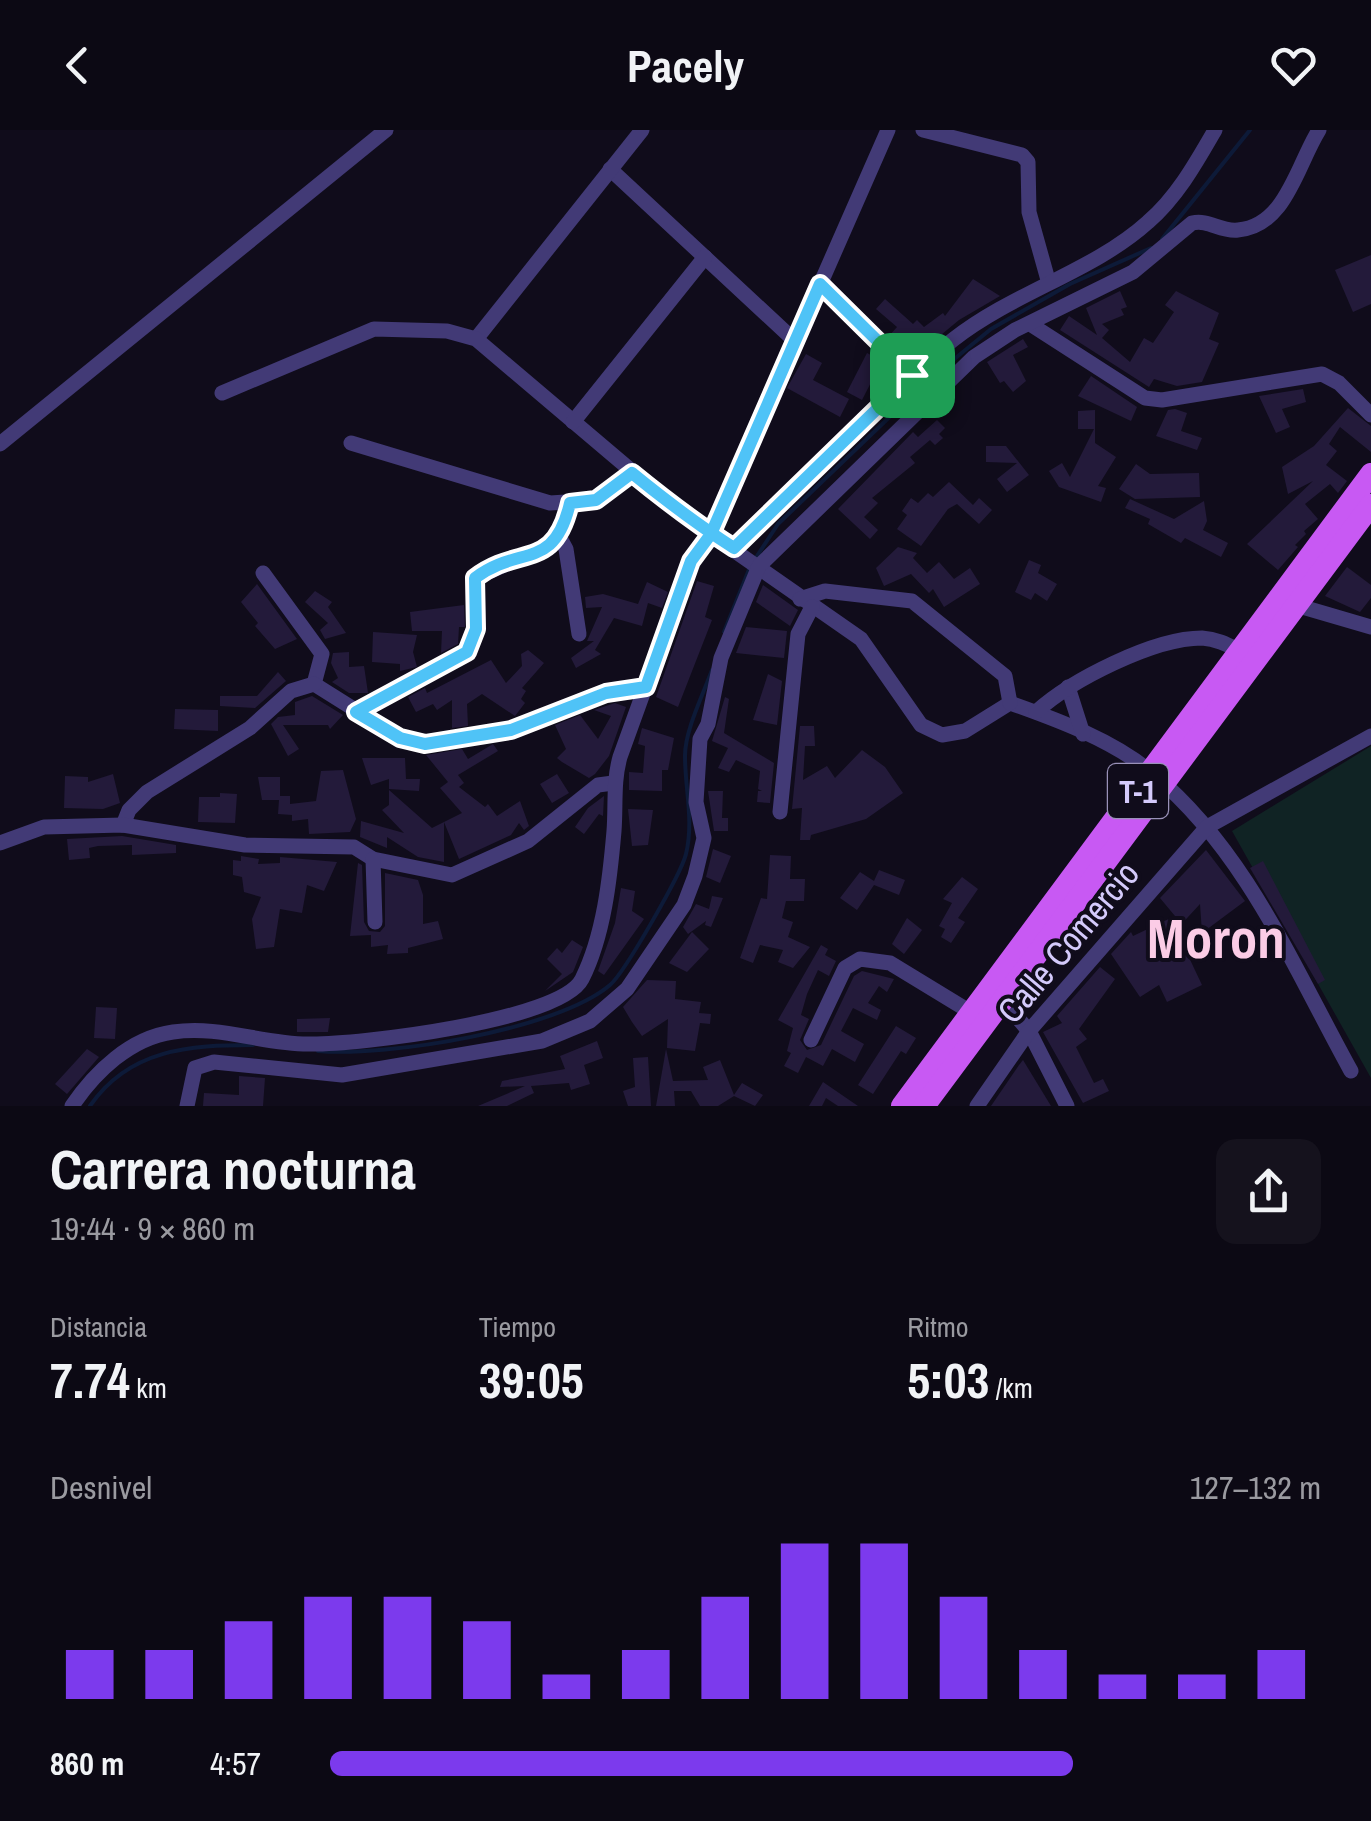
<!DOCTYPE html>
<html lang="es">
<head>
<meta charset="utf-8">
<style>
	:root { --surface:#0c0914; --page:#15121d; --text:#f1f3f6; --muted:#9a9aa0; --accent:#7c3aed }
	body { margin:0; font-family:"Archivo Narrow",sans-serif; background:var(--page); color:var(--text); height:100vh; display:flex; flex-direction:column; font-size:38px; white-space:nowrap }
	* { box-sizing:border-box; margin:0 }
	p { font-size:32px; color:var(--muted) }
	.icon { flex:none; width:55px; height:55px; fill:none; stroke:currentColor; stroke-width:2; stroke-linecap:round; stroke-linejoin:round }
	.map { position:relative; height:976px; overflow:hidden }
	.details { display:flex; flex-direction:column; background:var(--surface); flex:1 }
	.details>* { flex:none }
	.pin { position:absolute; display:grid; place-items:center; width:85px; height:85px; color:#fff; margin:-42px; border-radius:20px; box-shadow:0 5px 15px #0006 }
	.round { display:grid; place-items:center; flex:none; width:105px; height:105px; border-radius:20px; background:var(--page) }
	.headline { display:flex; align-items:center; justify-content:space-between; height:170px; padding:0 50px }
	h1 { font-size:55px; font-weight:700; line-height:75px }
	.figures { display:grid; grid-template-columns:repeat(3,1fr); gap:15px; height:170px; padding:10px 50px }
	.figures div { display:grid; align-content:center }
	.figures b { font-size:50px; font-weight:700 }
	.figures small { font-size:28px; font-weight:400 }
	.figures p { font-size:28px }
	.chart { height:280px; padding:20px 50px }
	.chart p { display:flex; justify-content:space-between }
	.chart svg { width:100%; height:180px; margin-top:10px; stroke:var(--accent); stroke-width:6 }
	ul { padding:0 50px; list-style:none; font-size:32px }
	li { display:grid; grid-template-columns:160px 120px 1fr; align-items:center; height:75px }
	li i { height:25px; border-radius:12px; background:var(--accent) }
	header { display:flex; justify-content:space-between; align-items:center; height:130px; padding:0 50px; background:var(--surface); font-size:45px; font-weight:700 }
	.map>svg:first-child { display:block }
	.green { fill:#102324 }
	.lines { fill:none; stroke-linecap:round; stroke-linejoin:round }
	.stream { stroke:#0d1a38; stroke-width:4 }
	.building { fill:#231a3a }
	.minor { stroke:#423a76; stroke-width:15 }
	.primary { stroke:#c859f3; stroke-width:22 }
	.route-casing { stroke:#fff; stroke-width:20 }
	.route { stroke:#4fc3f7; stroke-width:12 }
	.labels { text-anchor:middle; dominant-baseline:central; stroke-width:8; stroke-linejoin:round; paint-order:stroke }
	.shield { fill:#100c1b; stroke:#9991b8; stroke-width:2.5 }
	.shield-label { font-size:32px; font-weight:bold; fill:#d4cafb }
	.street-label { font-size:35px; fill:#d4cafb; stroke:#100c1b }
	.town-label { font-size:55px; font-weight:bold; fill:#fbcce6; stroke:#100c1b }
</style>
</head>
<body>
<header><svg class="icon" aria-label="back" viewBox="0 0 24 24"><path d="M15 5l-7 7 7 7"/></svg>Pacely<svg class="icon" aria-label="heart" viewBox="0 0 24 24"><path d="M12 20l-8-8c-3-5 5-10 8-4 3-6 11-1 8 4z"/></svg></header>
<div class="map">
<svg width="1371" height="976" viewBox="0 0 1371 976">
	<rect width="100%" height="100%" fill="#100c1b"/>
	<path class="green" d="M1371 616V948L1232 701Z"/>
	<g class="lines">
		<g class="stream">
			<path d="M1162 109 1250 0"/>
			<path d="M755 429 778 394 925 253 991 199 1070 154 1151 118"/>
			<path d="M724 502 750 437"/>
			<path d="M318 921C387 927 557 900 610 855 625 842 681 744 686 724 694 690 685 660 685 626 685 600 703 565 712 540"/>
			<path d="M90 976C129 919 190 915 253 915"/>
		</g>
	</g>
	<g class="building">
		<path d="M1371 125V174L1353 182 1335 140Z"/>
		<path d="M973 149 1000 166 959 190 913 228 889 206 897 197 876 179 885 169 913 194 917 190 924 197 943 183 945 186Z"/>
		<path d="M1120 161 1127 177 1121 179 1124 185 1102 194 1109 200 1102 208 1130 232 1144 208 1153 213 1174 182 1165 175 1176 161 1219 183 1209 209 1219 213 1202 252 1177 256 1154 249 1149 257 1060 200 1069 186 1097 205 1086 178Z"/>
		<path d="M1023 209 1028 217 1013 225 1026 251 1013 262 1004 251 1000 253 987 232Z"/>
		<path d="M867 223 882 231 862 270 847 262Z"/>
		<path d="M806 224 822 233 813 250 849 269 840 287 787 258Z"/>
		<path d="M1091 246 1137 277 1131 291 1078 266Z"/>
		<path d="M1303 259 1306 272 1282 279 1290 297 1276 303 1259 266Z"/>
		<path d="M1348 278 1371 296V322L1340 297 1329 314 1337 321 1326 335 1347 351 1338 363 1330 354 1305 374 1318 389 1304 401 1306 404 1295 415 1298 417 1278 440 1247 414 1313 351 1288 364 1282 337 1314 316Z"/>
		<path d="M1175 279 1187 283 1181 301 1202 308 1197 320 1156 306 1168 280Z"/>
		<path d="M1095 280V313L1116 327 1098 356 1106 358 1101 372 1059 357 1049 341 1062 333 1070 347 1094 299H1078V281Z"/>
		<path d="M937 290 945 298 939 304 943 308 935 315 930 310 910 327 915 333 872 368 878 373 864 387 878 400 870 409 838 379 913 302 918 307Z"/>
		<path d="M986 316H1006L1029 345 1007 362 997 349 1017 333 986 332Z"/>
		<path d="M1136 334 1150 344 1199 343 1200 367 1135 369 1119 359Z"/>
		<path d="M949 352 973 375 979 368 992 380 979 394 957 374 948 379 921 416 897 399 907 385 902 381 911 368 918 373 928 363 933 367Z"/>
		<path d="M1130 369 1174 389 1204 371 1207 391 1203 400 1228 413 1221 427 1185 408 1181 413 1148 394 1150 389 1125 378Z"/>
		<path d="M898 417 917 423 913 428 927 443 939 432 954 449 970 438 980 454 944 477 933 459 929 463 911 444 884 456 876 438Z"/>
		<path d="M1029 430 1041 435 1038 443 1057 454 1047 471 1035 463 1031 470 1015 462Z"/>
		<path d="M1347 437 1371 455V468L1360 482 1325 466Z"/>
		<path d="M697 451 714 456 705 487 712 490 678 577 656 567Z"/>
		<path d="M647 452 668 462 662 478 648 473 642 496 614 488 595 520 601 524 576 538 571 528 594 511H587L602 477 586 478 585 467 603 464 638 474Z"/>
		<path d="M257 454 297 509 275 519 255 496 258 493 241 472Z"/>
		<path d="M763 455 798 480 790 496 756 472Z"/>
		<path d="M315 461 332 472 328 477 346 503 325 509 320 500 328 493 305 472Z"/>
		<path d="M464 475 465 497H459L458 514 441 523 442 501H412L410 482Z"/>
		<path d="M746 497 787 501 784 528 736 523Z"/>
		<path d="M373 502 417 505 413 522 417 537 400 541V534L372 532Z"/>
		<path d="M528 520 544 533 522 558 526 561 521 569 525 573 515 586 482 564 467 574 468 596 452 598V570L437 580 433 574 416 582 408 567 425 558 427 563 491 530 506 553 522 536 521 524Z"/>
		<path d="M349 522V537L364 536 368 563H349L332 552 338 548 331 533 333 523Z"/>
		<path d="M278 542 286 551 255 578 220 576V566H257Z"/>
		<path d="M768 544 782 551 777 595 753 590Z"/>
		<path d="M312 566 343 585 330 599 328 595H283L299 619 288 626 271 594 278 587 295 585V572Z"/>
		<path d="M725 567 729 569 724 603 774 633 770 673 757 672 758 661H762L758 659 760 641 736 630 729 642 718 638 728 618 712 611Z"/>
		<path d="M615 573 626 577 609 626 595 644 589 648 562 632 557 628 566 619 555 595 580 585 598 609 611 586 594 580Z"/>
		<path d="M175 579 218 580V601L174 599Z"/>
		<path d="M800 596H814L815 616H805L803 650 827 636 835 648 862 620 885 637 903 663 866 689 811 705 810 710H800L802 678 792 679Z"/>
		<path d="M642 598 674 608 668 640H662V661L629 660V642L643 643 645 616 638 614Z"/>
		<path d="M493 614 498 621 458 645 464 653 459 657 485 677 488 674 497 686 520 671 529 696 524 700 519 693 511 705 459 729 444 692V732L418 727 387 707V718L360 707 361 691 404 703 382 680 389 675V660L432 698 462 683 440 658 448 652 426 625 462 619 468 629Z"/>
		<path d="M362 628H405L406 649H420L419 661 389 659V649L371 655Z"/>
		<path d="M343 640 356 689 350 702 309 704 308 689 292 691V685L278 684 279 670H262L258 647H280V666H290V674L316 671 321 641Z"/>
		<path d="M113 644 120 673 103 679 64 678 65 646 88 647V652Z"/>
		<path d="M557 644 569 663 552 673 540 654Z"/>
		<path d="M708 661H723L722 688H728V701H714Z"/>
		<path d="M220 663 237 664 235 693 198 692 199 667H220Z"/>
		<path d="M604 666 603 686 599 684 584 704 575 697 588 678Z"/>
		<path d="M628 679 653 680 648 715 632 716Z"/>
		<path d="M122 706 176 715V723L132 725V715L98 716 89 718 90 728 69 730 67 709Z"/>
		<path d="M713 719 731 726 720 753 706 747Z"/>
		<path d="M1206 720 1245 771 1202 803 1200 774 1176 800 1202 855 1167 872 1159 855 1140 867 1111 824 1131 802 1133 806 1175 786 1160 768Z"/>
		<path d="M770 725 791 726 790 749H805L804 771H786L782 788 793 792 788 807 810 817 793 838 778 832 783 820 760 815 753 833 740 828 761 768 767 769Z"/>
		<path d="M241 726 259 729 258 734 280 733V727L337 732 324 761 307 755 302 783 280 779 274 817 256 819 252 789 261 767 244 762 242 747 233 745V730L241 731Z"/>
		<path d="M1263 731 1325 850 1318 854 1250 738Z"/>
		<path d="M358 733 362 735 364 792 369 801 380 802 385 796V743L418 750 423 765V794L438 791 443 809 408 818V823L387 824 388 815 371 817V805L350 806Z"/>
		<path d="M879 740 905 750 899 765 874 755 857 780 840 768 860 742 874 751Z"/>
		<path d="M962 747 978 759 958 788 965 792 951 813 941 807 945 799 939 796 952 773 943 769Z"/>
		<path d="M621 758 635 761 632 781 644 789 604 845 598 841 615 793Z"/>
		<path d="M712 766 723 768 711 797 705 795 706 791 688 804 683 797 696 774 709 779Z"/>
		<path d="M907 788 922 800 904 824 892 814Z"/>
		<path d="M692 802 709 819 687 842 669 833Z"/>
		<path d="M572 810 583 817 573 842 545 861 562 844 547 829 557 818 562 823Z"/>
		<path d="M821 815 828 819 825 825 836 831 829 846 818 840 807 864 801 885 809 889 800 910 807 920 821 915 854 846 862 841 894 849 887 862 879 856 868 873 881 880 877 890 853 878 841 901 864 914 855 932 832 919 823 936 806 927 798 943 784 936 791 923 787 921 793 898 778 890Z"/>
		<path d="M1100 837 1115 849 1079 899 1087 909 1076 917 1094 953 1103 949 1109 961 1083 973 1043 902 1062 893 1057 886Z"/>
		<path d="M647 850 676 851 675 869 701 872 699 883 711 884 710 894 700 893 695 921 667 918 668 889 642 906 632 892 623 877Z"/>
		<path d="M96 877 117 878 115 909 94 908Z"/>
		<path d="M330 888 328 902H297V889Z"/>
		<path d="M896 896 916 908 906 924 901 921 873 964 858 955Z"/>
		<path d="M597 911 603 928 584 935 590 954 571 960 569 953 531 956 534 963 507 976H478L525 956 500 957 502 951 565 939 560 926Z"/>
		<path d="M87 919 99 927 67 964 55 954Z"/>
		<path d="M666 919 673 951 708 950 703 937 720 930 734 965 742 953 763 965 755 976 734 966 718 976H700L691 961H674L675 976H656Z"/>
		<path d="M648 927 651 976H628L623 961 635 957 633 928Z"/>
		<path d="M1023 930 1051 976H991L1019 935Z"/>
		<path d="M239 946 265 948 263 976H203L204 963 239 965Z"/>
		<path d="M823 952 858 976H838L826 968 822 976H809Z"/>
	</g>
	<g class="lines">
		<g class="minor">
			<path d="M923 0 1022 25 1028 32 1029 82 1048 150"/>
			<path d="M610 39 795 211"/>
			<path d="M821 154 912 245"/>
			<path d="M1030 194 1145 268 1162 270 1322 244 1339 253 1371 285"/>
			<path d="M476 209 642 0"/>
			<path d="M222 263 374 199 447 201 476 209 686 387 861 509 921 595 942 605 965 601 1010 573C1058 590 1115 611 1153 644 1246 721 1294 838 1351 941"/>
			<path d="M573 292 705 127"/>
			<path d="M351 313 550 373 597 370 631 343"/>
			<path d="M0 314 386 0"/>
			<path d="M560 408 566 419 579 504"/>
			<path d="M734 419C806 348 875 271 954 209 1014 162 1094 141 1148 92 1177 67 1196 33 1215 0"/>
			<path d="M263 443 322 524 314 554"/>
			<path d="M800 469 825 461 912 471 1005 546 1010 573"/>
			<path d="M1299 476 1371 497"/>
			<path d="M314 554 400 608 425 614 511 600 606 563 646 557"/>
			<path d="M1068 557 1083 604"/>
			<path d="M1036 582C1071 550 1154 508 1202 508 1217 509 1228 515 1240 521"/>
			<path d="M356 583 467 522 476 499 475 448 555 413 570 373"/>
			<path d="M780 682 798 504 812 477"/>
			<path d="M123 695 129 680 147 662 250 598 291 561 314 554"/>
			<path d="M0 713 44 697 123 695 245 715 354 717 373 729 452 745 528 711 598 655 613 653"/>
			<path d="M373 729 375 792"/>
			<path d="M1003 871 1029 901 1067 976"/>
			<path d="M811 910 845 838 860 829 890 833 972 883"/>
			<path d="M72 976C95 942 130 908 173 902 219 895 262 914 308 914 356 915 561 891 582 849 604 805 610 748 614 701 616 675 613 652 620 627L691 431 711 403 888 0"/>
			<path d="M187 976 195 938 214 932 342 945 542 911 590 891 627 859 684 775 695 746 704 708 696 672 700 609 708 594 721 528 759 436 974 227 1015 200 1133 142 1192 93C1209 89 1220 102 1238 100 1286 96 1297 35 1319 0"/>
			<path d="M977 976 1029 901 1207 697 1371 606"/>
		</g>
		<g class="primary">
			<path d="M902 976 1371 344"/>
			<path d="M924 976 1371 375"/>
		</g>
	</g>
	<g class="lines">
		<g class="route-casing">
			<path id="route" d="M912 245 734 418C698 395 665 370 632 343L596 370 570 373C554 442 520 414 475 448L476 499 467 522 356 582 400 608 425 614 511 600 606 563 646 557 691 431 711 404 820 154 912 245"/>
		</g>
		<use href="#route" class="route"/>
	</g>
	<g class="labels">
		<rect class="shield" x="1108" y="634" width="60" height="54" rx="8"/>
		<g class="shield-label">
			<text x="1138" y="661">T-1</text>
		</g>
		<g class="street-label">
			<text transform="translate(1068 812) rotate(-50)">Calle Comercio</text>
		</g>
		<g class="town-label">
			<text x="1216" y="808">Moron</text>
		</g>
	</g>
</svg>
<div class="pin" style="left:912px;top:245px;background:#1e9e55"><svg class="icon" aria-label="arrive" viewBox="0 0 24 24"><path d="M6 21V4h12l-3 4 3 4H6"/></svg></div>
</div>
<section class="details">
<div class="headline"><div><h1>Carrera nocturna</h1><p>19:44 · 9 × 860 m</p></div><a class="round"><svg class="icon" aria-label="share" viewBox="0 0 24 24"><path d="M12 15V3M7 8l5-5 5 5M5 13v7h14v-7"/></svg></a></div>
<div class="figures">
<div><p>Distancia</p><b>7.74<small> km</small></b></div>
<div><p>Tiempo</p><b>39:05</b></div>
<div><p>Ritmo</p><b>5:03<small> /km</small></b></div>
</div>
<div class="chart"><p><span>Desnivel</span>127–132 m</p>
<svg viewBox="0 0 160 44" preserveAspectRatio="none"><path d="M5 44V32M15 44V32M25 44V25M35 44V19M45 44V19M55 44V25M65 44V38M75 44V32M85 44V19M95 44V6M105 44V6M115 44V19M125 44V32M135 44V38M145 44V38M155 44V32"/></svg>
</div>
<ul>
<li><b>860 m</b>4:57<i style="width:75%"></i></li>
</ul>
</section>
</body>
</html>
